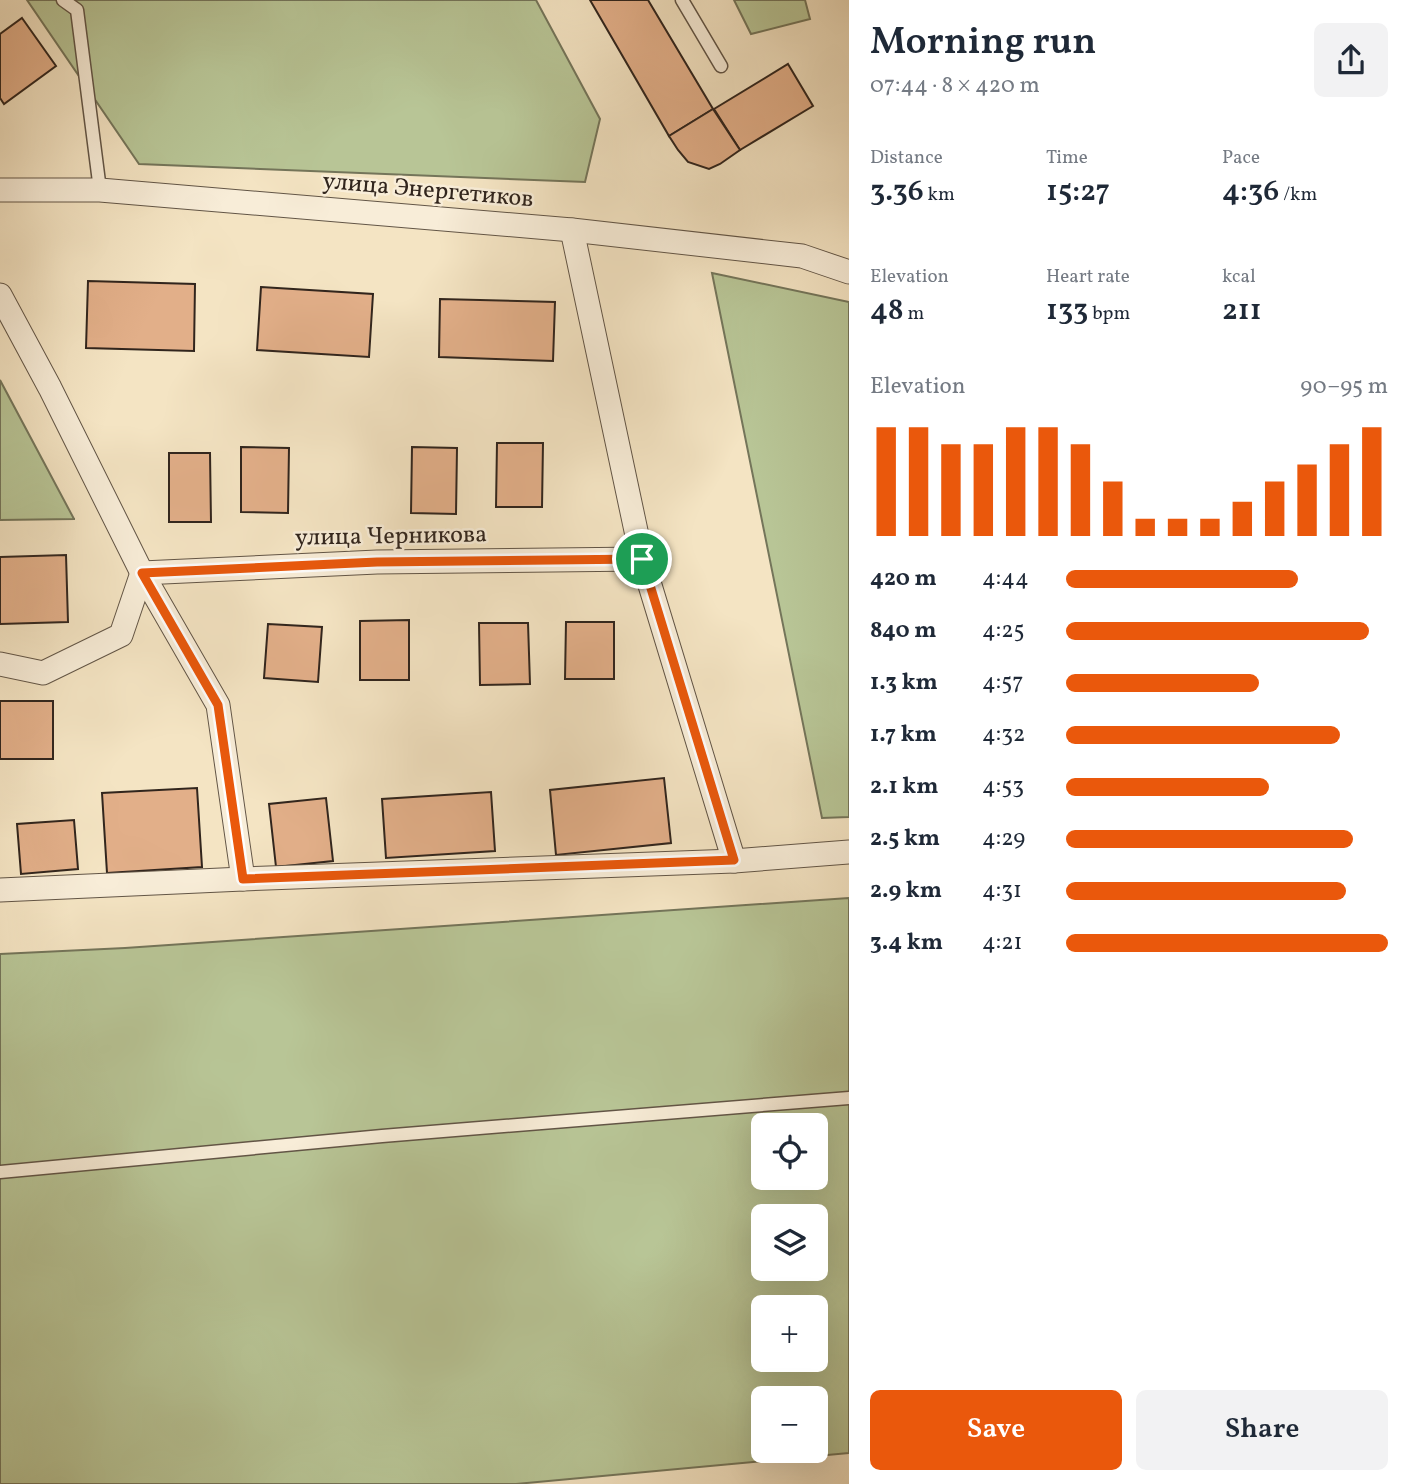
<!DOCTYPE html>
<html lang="en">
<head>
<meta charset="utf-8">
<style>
	:root { --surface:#fff; --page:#f2f2f3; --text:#1f2937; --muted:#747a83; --accent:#ea580c }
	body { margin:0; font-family:Vollkorn,serif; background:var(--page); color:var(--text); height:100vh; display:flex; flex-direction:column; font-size:26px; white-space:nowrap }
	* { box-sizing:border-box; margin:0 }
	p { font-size:23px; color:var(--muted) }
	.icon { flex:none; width:38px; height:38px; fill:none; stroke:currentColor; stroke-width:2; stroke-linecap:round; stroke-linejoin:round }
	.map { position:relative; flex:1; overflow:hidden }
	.details { display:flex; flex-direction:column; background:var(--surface); width:560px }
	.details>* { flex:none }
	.buttons { position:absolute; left:751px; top:1113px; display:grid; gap:14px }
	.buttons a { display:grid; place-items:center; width:77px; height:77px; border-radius:10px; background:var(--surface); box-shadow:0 7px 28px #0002; font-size:35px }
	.pin { position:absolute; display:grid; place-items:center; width:60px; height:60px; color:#fff; margin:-30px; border:4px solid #fff; border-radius:50%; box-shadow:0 2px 7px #0007 }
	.round { display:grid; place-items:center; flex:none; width:74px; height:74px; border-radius:10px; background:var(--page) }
	.head { display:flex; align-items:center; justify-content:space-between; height:119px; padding:0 21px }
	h1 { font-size:38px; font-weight:600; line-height:52px }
	.figures { display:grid; grid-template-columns:repeat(3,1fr); gap:10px; height:119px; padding:7px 21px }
	.figures div { display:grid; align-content:center }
	.figures b { font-size:30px; font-weight:600 }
	.figures small { font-size:19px; font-weight:400 }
	.figures p { font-size:19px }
	.chart { height:196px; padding:14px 21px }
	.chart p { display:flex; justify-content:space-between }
	.chart svg { width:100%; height:126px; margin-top:7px; stroke:var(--accent); stroke-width:6 }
	.primary-button { display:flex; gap:14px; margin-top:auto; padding:14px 21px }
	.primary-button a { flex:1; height:80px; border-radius:10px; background:var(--accent); color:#fff; font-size:28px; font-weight:600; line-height:80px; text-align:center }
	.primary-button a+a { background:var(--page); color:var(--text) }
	ul { padding:0 21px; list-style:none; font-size:23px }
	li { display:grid; grid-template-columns:112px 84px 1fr; align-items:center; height:52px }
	li i { height:18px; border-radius:9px; background:var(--accent) }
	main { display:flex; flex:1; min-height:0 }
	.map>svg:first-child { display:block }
	.green { fill:#b8c596; stroke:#74755a; stroke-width:2; fill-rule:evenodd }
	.building { fill:#e2af89; stroke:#31251d; stroke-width:2 }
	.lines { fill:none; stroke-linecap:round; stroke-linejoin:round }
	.lane-casing { stroke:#625546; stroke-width:15 }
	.street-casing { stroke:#625546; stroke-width:25 }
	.lane { stroke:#f8edd8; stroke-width:12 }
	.street { stroke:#f8edd8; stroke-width:23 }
	.route-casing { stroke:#fff; stroke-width:14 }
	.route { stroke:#ea580c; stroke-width:9 }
	.labels { text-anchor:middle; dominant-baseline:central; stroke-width:5; stroke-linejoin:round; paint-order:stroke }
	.street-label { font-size:24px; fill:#31251d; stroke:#f8edd8 }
</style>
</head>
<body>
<main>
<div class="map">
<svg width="849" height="1484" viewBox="0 0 849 1484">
	<rect width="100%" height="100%" fill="#f4e4c3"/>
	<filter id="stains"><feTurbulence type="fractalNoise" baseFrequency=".00286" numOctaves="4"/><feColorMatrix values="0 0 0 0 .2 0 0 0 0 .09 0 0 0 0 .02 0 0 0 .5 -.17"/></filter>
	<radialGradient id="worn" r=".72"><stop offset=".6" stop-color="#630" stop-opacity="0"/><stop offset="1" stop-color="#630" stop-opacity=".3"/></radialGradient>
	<g class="green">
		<path d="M27 0H536L600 119 585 182 139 164Z"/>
		<path d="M734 0H805L810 19 751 34Z"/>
		<path d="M712 273 849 302V817L822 818Z"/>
		<path d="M0 380 74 519H75L0 520Z"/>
		<path d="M849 898V1453L516 1484H0V954L125 948ZM763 1125H816V1178H763ZM763 1216H816V1269H763ZM763 1307H816V1360H763ZM763 1398H816V1451H763Z"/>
	</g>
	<g class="building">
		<path d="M590 0H648L713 109 669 136Z"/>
		<path d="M22 18 56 66 4 104 0 98V34Z"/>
		<path d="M788 64 813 106 740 150 714 109Z"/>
		<path d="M713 109 740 150 720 164 709 169 688 162 678 150 669 136Z"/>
		<path d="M88 281 195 284 194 351 86 348Z"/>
		<path d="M261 287 373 294 369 357 257 350Z"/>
		<path d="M440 299 555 302 553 361 439 357Z"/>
		<path d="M497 443H543L542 507H496Z"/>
		<path d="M241 447 289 448 288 513 241 512Z"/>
		<path d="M412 447 457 448 456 514 411 513Z"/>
		<path d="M169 453H210L211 522H169Z"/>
		<path d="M66 555 68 622 0 624V557Z"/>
		<path d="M409 620V680H360V621Z"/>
		<path d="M566 622H614V679H565Z"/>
		<path d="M479 623H528L530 684 480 685Z"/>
		<path d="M268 624 322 627 318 682 264 678Z"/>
		<rect x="0" y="701" width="53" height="58"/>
		<path d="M664 778 671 843 556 855 550 790Z"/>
		<path d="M197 788 202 867 107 873 102 793Z"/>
		<path d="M491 792 495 851 386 858 382 799Z"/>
		<path d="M326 798 333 861 276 867 269 804Z"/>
		<path d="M74 820 78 869 21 874 17 824Z"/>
	</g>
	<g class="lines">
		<g class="lane-casing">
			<g id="lane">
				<path d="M63 0 77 10 100 190"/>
				<path d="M682 0 721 66"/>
				<path d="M0 1172 382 1136 849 1098"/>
			</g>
		</g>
		<g class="street-casing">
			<g id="street">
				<path d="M0 190H100L572 230 802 256 849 272"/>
				<path d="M572 230 642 559 734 861"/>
				<path d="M0 295 50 388 142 573 218 705 243 879"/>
				<path d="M0 664 43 673 121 635 142 573 377 562 642 559"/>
				<path d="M0 890 243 879 734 861 849 852"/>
			</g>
		</g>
		<use href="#lane" class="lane"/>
		<use href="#street" class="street"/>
	</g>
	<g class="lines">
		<g class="route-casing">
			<path id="route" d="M642 559 734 860 243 879 218 705 142 573 377 562Z"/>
		</g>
		<use href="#route" class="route"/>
	</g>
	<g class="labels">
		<g class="street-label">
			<text transform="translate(428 191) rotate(5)">улица Энергетиков</text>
			<text transform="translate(391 537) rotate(-1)">улица Черникова</text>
		</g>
	</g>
	<rect width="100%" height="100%" filter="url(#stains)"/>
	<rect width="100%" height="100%" fill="url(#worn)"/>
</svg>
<div class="buttons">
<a><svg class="icon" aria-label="locate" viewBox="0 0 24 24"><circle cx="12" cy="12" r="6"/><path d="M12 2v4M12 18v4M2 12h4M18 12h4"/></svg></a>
<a><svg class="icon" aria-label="layers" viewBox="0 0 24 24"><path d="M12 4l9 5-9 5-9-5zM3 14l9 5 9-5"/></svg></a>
<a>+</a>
<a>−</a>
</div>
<div class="pin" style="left:642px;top:559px;background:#1e9e55"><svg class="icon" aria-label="arrive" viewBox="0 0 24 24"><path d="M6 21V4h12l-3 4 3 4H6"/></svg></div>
</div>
<section class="details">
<div class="head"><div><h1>Morning run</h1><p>07:44 · 8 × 420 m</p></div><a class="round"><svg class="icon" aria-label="share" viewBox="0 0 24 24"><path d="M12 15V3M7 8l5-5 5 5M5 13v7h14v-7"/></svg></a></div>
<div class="figures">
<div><p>Distance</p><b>3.36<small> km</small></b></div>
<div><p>Time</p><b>15:27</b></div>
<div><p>Pace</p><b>4:36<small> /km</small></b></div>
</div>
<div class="figures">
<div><p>Elevation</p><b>48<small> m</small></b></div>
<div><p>Heart rate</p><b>133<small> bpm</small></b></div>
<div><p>kcal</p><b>211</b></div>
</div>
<div class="chart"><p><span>Elevation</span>90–95 m</p>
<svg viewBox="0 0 160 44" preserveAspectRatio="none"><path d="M5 44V6M15 44V6M25 44V12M35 44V12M45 44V6M55 44V6M65 44V12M75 44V25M85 44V38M95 44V38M105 44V38M115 44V32M125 44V25M135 44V19M145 44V12M155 44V6"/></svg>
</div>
<ul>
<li><b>420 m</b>4:44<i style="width:72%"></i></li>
<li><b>840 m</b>4:25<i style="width:94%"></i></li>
<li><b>1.3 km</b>4:57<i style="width:60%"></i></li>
<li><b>1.7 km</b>4:32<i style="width:85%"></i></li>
<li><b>2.1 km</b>4:53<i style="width:63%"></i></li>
<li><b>2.5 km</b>4:29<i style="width:89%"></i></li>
<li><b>2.9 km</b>4:31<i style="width:87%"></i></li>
<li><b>3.4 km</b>4:21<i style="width:100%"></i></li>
</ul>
<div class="primary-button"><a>Save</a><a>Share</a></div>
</section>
</main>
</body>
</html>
